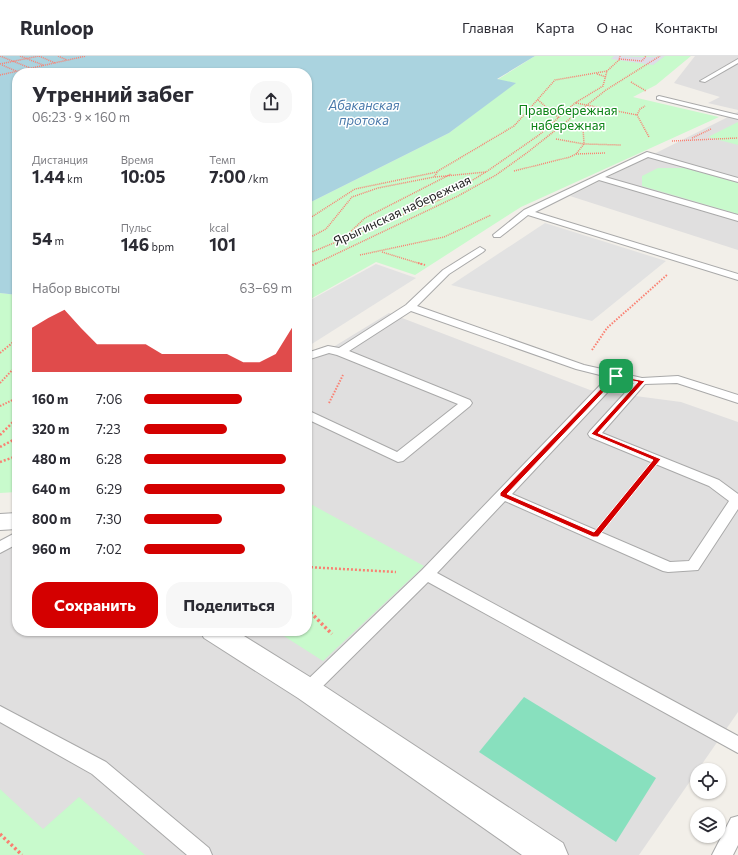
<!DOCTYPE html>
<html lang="ru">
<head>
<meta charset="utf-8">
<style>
	:root { --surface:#fff; --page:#f7f7f7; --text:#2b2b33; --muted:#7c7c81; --line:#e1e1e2; --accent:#d40000 }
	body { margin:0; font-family:Commissioner,sans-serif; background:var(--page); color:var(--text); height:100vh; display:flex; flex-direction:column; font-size:15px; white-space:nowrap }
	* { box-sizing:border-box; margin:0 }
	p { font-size:13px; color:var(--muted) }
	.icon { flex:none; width:22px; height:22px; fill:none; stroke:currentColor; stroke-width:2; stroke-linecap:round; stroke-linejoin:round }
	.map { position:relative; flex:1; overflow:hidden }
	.panel { position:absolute; left:12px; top:12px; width:300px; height:568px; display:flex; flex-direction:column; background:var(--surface); border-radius:16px; box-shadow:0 1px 3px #0004 }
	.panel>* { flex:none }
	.buttons { position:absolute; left:690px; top:707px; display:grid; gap:8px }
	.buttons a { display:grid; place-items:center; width:36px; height:36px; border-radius:50%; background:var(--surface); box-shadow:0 1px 3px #0004; font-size:20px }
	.pin { position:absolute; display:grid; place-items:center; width:34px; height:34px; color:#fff; margin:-17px; border-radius:8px; box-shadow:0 2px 6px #0006 }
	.round { display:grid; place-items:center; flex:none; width:42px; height:42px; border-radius:16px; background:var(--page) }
	.summary { display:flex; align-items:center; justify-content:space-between; height:68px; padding:0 20px }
	h1 { font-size:22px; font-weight:700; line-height:30px }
	.figures { display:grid; grid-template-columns:repeat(3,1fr); gap:6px; height:68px; padding:4px 20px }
	.figures div { display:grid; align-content:center }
	.figures b { font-size:17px; font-weight:700 }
	.figures small { font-size:11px; font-weight:400 }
	.figures p { font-size:11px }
	.chart { height:112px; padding:8px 20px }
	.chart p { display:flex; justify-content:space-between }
	.chart svg { width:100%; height:72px; margin-top:4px; fill:var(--accent); opacity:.7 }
	.button { display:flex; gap:8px; margin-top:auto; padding:8px 20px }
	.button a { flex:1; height:46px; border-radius:16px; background:var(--accent); color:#fff; font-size:16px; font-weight:700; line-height:46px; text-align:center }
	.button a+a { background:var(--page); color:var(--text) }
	ul { padding:0 20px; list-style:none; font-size:13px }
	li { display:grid; grid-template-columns:64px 48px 1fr; align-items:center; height:30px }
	li i { height:10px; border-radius:5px; background:var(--accent) }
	header { display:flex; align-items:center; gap:24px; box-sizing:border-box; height:56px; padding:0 20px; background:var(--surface); border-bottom:1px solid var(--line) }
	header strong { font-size:19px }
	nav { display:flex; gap:22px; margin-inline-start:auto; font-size:14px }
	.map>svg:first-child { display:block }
	.residential { fill:#e0dfdf }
	.park { fill:#c8facc }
	.pitch { fill:#88e0be }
	.parking { fill:#e2e2e2 }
	.plaza { fill:#dddde8 }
	.water { fill:#aad3df }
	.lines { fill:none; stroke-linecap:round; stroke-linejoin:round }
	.lane-casing { stroke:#a9a9a9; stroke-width:2 }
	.street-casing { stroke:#a9a9a9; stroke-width:2 }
	.path-far3 { stroke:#fa8072; stroke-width:1.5; stroke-dasharray:1 1; stroke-linecap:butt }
	.path-far2 { stroke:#fa8072; stroke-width:2; stroke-dasharray:1.5 1.5; stroke-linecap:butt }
	.path-far1 { stroke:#fa8072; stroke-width:2.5; stroke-dasharray:2 2; stroke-linecap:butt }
	.path { stroke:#fa8072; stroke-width:3.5; stroke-dasharray:2.5 2.5; stroke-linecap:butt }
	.lane { fill:#fff; fill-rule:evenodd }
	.street { fill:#fff; fill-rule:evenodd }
	.route { fill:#d40000; stroke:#fff; fill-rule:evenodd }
	.labels { text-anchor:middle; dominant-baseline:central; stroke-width:3; stroke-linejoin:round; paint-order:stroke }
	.far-water-label { font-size:13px; font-style:italic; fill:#4a7aab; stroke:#fff }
	.far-park-label { font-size:13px; fill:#0c8416; stroke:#fff }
	.far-street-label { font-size:13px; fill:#222; stroke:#fff }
</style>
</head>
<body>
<header>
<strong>Runloop</strong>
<nav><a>Главная</a><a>Карта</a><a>О нас</a><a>Контакты</a></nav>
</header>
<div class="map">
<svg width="738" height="799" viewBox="0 0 738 799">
	<rect width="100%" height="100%" fill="#f2efe9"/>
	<g class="residential">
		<path d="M695 0H738V54L708 47 720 41 674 27Z"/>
		<path d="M738 56V194L570 140Z"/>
		<path d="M389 257 590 334 681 346 738 366V656L639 799H0V498L17 488V575H307V307Z"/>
	</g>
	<g class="park">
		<path d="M535 0H691L656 29 633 41 719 61 521 151 415 219 376 206 307 245V148L449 77 515 27 497 24Z"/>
		<path d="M738 66V89L708 81Z"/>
		<path d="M658 112H684L738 127V158L642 130V120Z"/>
		<path d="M0 237 17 239V436L0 437Z"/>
		<path d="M307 446 424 510 323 605 276 575H307Z"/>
		<path d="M0 733 43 773 79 741 145 799H0Z"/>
	</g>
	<path class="pitch" d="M524 641 656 722 616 786 479 696Z"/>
	<g class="parking">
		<path d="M545 167 666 205 592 265 451 229Z"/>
		<path d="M376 208 416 222 307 291V246Z"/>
	</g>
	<path class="plaza" d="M614 0 645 1 665 0 653 9 611 3Z"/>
	<path class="water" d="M0 0H535L497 23 516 27 449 77 307 148V17H17V239L0 237Z"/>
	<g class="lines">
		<g class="lane-casing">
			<g id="lane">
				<path d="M738 3V7L705 26 700 25Z"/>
				<path d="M659 40 738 59V63L657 43V41Z"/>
				<path d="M647 96 738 122V126L648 101 605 121 738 159V165L599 124 535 156 738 218V224L528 159 500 181H494L493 179 524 154Z"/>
				<path d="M480 191 485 194 483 196 449 218 417 250 584 309 642 322 678 320 738 339V347L677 327 645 328 602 377 719 424 738 438V453L698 514 668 516 663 515 505 445 437 517 738 680V697L428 526 314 639 308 641 302 639 299 634 302 629 422 514 608 321 576 313 411 255 349 295 470 344 472 347 470 350 403 405 398 406 307 363V354L397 396 458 348 337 299 329 297 307 304V297L328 290 339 292 406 249 443 214ZM619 324 634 327 590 375 588 378 590 381 709 430 729 445 689 505 670 506 512 438Z"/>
				<path d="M17 476V488L0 497V485Z"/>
				<path d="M0 650 106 706 209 792 212 799H187L92 718 0 666Z"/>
				<path d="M738 760V789L733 799H712L731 762Z"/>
			</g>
		</g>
		<g class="street-casing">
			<g id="street">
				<path d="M17 457V473L0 474V458Z"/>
				<path d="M200 575H236L318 626 563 787 568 799H522L298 642 204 582Z"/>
			</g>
		</g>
		<g class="path-far3">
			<path d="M0 0 30 12"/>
			<path d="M20 0 43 9"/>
			<path d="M58 0 67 4"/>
			<path d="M619 3 642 5 646 0"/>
			<path d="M0 8 39 0 55 7"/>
			<path d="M2 9 16 15"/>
			<path d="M597 18 606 21"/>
			<path d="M0 19 86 0"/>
			<path d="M631 26 646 35"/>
			<path d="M538 44 559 62"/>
			<path d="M576 47 637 59 649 81"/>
			<path d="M637 59 640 53 645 50"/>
			<path d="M692 82 711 73"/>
			<path d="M556 83 584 88 621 89"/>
			<path d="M672 85 738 82"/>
			<path d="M576 98 605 97"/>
			<path d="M514 115 570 101 576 98 584 88 583 72"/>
			<path d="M435 121 486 116"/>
			<path d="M307 164 355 133 437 116"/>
			<path d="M344 182 365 162 451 118"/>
			<path d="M307 183 326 173 352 141 378 132 434 121 438 115 514 70 555 24 607 15"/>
			<path d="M382 196 421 208"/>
			<path d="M307 198 439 144 486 116 539 79 575 47 603 30 607 15 619 4 620 0"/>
			<path d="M360 199 444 181 491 159"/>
			<path d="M307 204H310"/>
			<path d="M315 208 458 140 496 119 528 96 606 34 660 0"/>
		</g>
		<g class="path-far2">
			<path d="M418 207 425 209"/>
			<path d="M307 212 317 207"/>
			<path d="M592 294 607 272 667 219"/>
			<path d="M0 297 17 283"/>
			<path d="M0 327 17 309"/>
			<path d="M329 347 343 319"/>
			<path d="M0 350 17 342"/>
		</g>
		<g class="path-far1">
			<path d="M0 379 17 362"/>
			<path d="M0 391 17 382"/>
			<path d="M0 406 17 400"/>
			<path d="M609 463 643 421"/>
			<path d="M307 511 396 516"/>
		</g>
		<g class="path">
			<path d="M307 553 332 578"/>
			<path d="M0 778 22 799"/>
		</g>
		<use href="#lane" class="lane"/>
		<use href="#street" class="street"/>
	</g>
	<path class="route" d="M614 319 645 325 598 377 661 403 598 481H593L500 440V437ZM617 322 638 326 591 378 653 404 594 476 507 438Z"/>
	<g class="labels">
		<g class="far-water-label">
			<text x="364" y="49">Абаканская<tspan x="364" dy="15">протока</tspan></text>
		</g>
		<g class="far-park-label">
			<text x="568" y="54">Правобережная<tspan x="568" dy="15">набережная</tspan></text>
		</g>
		<g class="far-street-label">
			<text transform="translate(402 154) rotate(-25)">Ярыгинская набережная</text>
		</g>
	</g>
</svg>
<div class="buttons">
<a><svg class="icon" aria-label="locate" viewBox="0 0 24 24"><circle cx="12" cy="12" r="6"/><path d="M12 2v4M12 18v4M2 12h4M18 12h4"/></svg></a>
<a><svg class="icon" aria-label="layers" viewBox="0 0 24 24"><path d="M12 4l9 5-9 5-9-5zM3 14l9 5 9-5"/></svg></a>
</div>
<div class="pin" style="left:616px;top:320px;background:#1e9e55"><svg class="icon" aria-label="arrive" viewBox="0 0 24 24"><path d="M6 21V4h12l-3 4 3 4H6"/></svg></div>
<section class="panel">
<div class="summary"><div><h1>Утренний забег</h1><p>06:23 · 9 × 160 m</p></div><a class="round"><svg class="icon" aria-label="share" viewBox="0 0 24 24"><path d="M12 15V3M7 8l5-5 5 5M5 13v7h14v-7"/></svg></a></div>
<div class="figures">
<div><p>Дистанция</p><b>1.44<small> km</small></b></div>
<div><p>Время</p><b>10:05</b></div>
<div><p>Темп</p><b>7:00<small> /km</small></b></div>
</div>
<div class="figures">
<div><b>54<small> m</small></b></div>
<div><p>Пульс</p><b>146<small> bpm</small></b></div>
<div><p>kcal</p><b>101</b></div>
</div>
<div class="chart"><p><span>Набор высоты</span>63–69 m</p>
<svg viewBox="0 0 160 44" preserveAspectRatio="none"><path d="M0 44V17L10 11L20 6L30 17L40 27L50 27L60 27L70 27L80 33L90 33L100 33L110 33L120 33L130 38L140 38L150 33L160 17V44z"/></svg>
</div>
<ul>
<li><b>160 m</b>7:06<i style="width:66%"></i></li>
<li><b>320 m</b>7:23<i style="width:56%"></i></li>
<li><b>480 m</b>6:28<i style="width:96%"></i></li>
<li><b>640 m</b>6:29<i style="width:95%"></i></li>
<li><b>800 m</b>7:30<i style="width:53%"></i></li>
<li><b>960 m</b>7:02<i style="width:68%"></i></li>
</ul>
<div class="button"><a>Сохранить</a><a>Поделиться</a></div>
</section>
</div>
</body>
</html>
